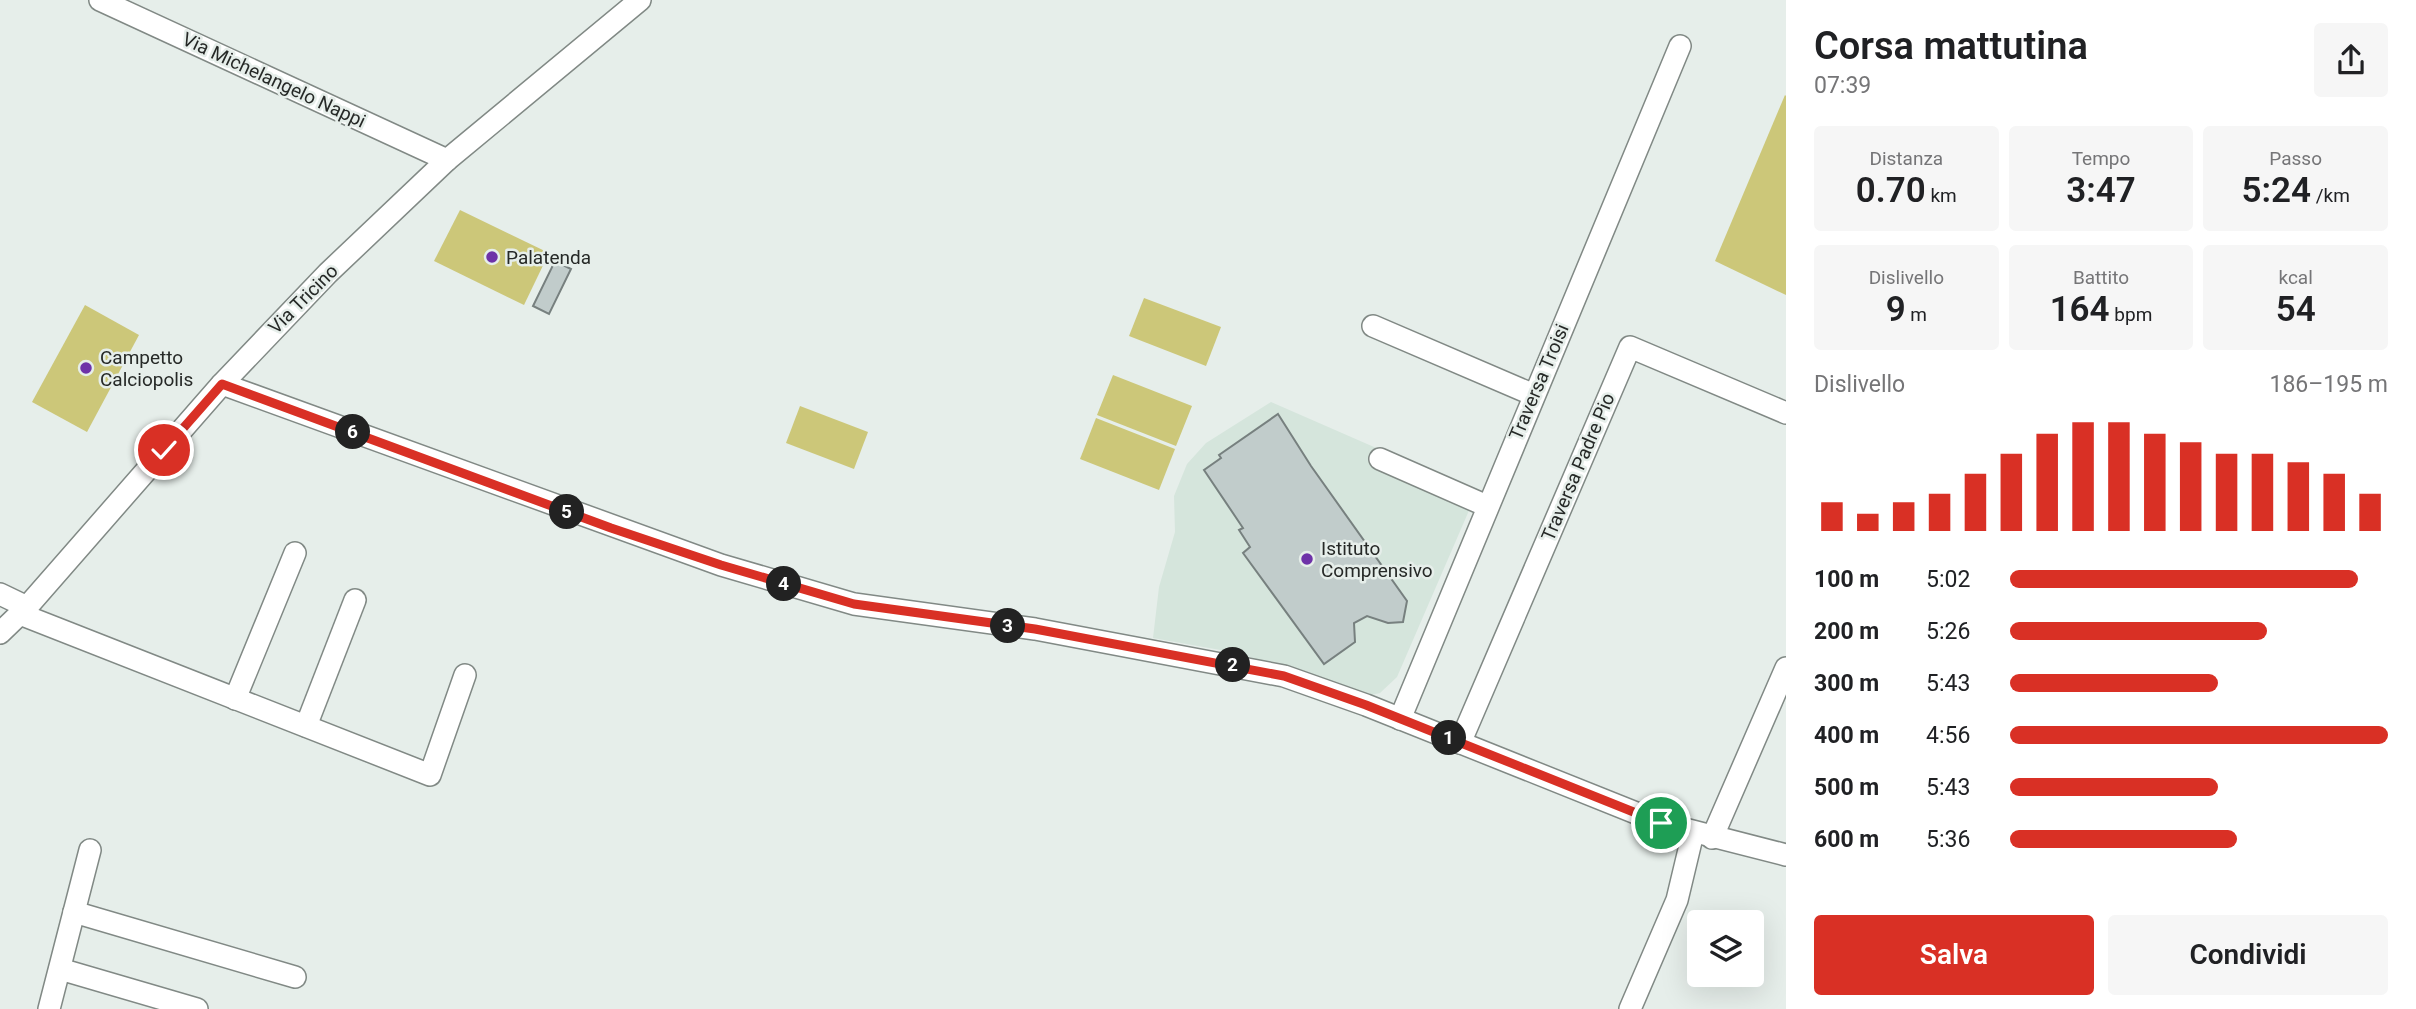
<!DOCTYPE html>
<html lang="it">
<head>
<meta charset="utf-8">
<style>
	:root { --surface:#fff; --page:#f6f6f6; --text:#202124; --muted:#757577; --accent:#d93025 }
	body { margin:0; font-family:Roboto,sans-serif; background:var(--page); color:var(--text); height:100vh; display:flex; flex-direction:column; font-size:26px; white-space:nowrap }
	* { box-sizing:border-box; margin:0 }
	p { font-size:23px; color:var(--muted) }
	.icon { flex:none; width:38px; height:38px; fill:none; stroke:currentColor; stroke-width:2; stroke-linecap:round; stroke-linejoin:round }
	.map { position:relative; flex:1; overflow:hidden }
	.sheet { display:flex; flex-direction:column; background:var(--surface); width:630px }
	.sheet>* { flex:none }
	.buttons { position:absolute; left:1687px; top:910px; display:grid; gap:14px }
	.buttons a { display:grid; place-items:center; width:77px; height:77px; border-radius:7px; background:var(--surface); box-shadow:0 7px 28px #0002; font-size:35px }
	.pin { position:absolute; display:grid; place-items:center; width:60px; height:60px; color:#fff; margin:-30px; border:4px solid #fff; border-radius:50%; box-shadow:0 2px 7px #0007 }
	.km { position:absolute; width:35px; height:35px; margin:-18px; border-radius:50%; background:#222; color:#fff; font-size:19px; line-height:35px; text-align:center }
	.round { display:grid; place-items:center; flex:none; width:74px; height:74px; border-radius:7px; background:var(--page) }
	.overview { display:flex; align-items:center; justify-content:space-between; height:119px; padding:0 28px }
	h1 { font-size:38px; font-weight:600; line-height:52px }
	.stats { display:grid; grid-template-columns:repeat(3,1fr); gap:10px; height:119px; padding:7px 28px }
	.stats div { display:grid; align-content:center; border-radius:7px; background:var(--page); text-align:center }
	.stats b { font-size:35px; font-weight:600 }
	.stats small { font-size:19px; font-weight:400 }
	.stats p { font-size:19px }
	.chart { height:196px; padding:14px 28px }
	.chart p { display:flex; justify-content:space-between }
	.chart svg { width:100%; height:126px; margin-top:7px; stroke:var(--accent); stroke-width:6 }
	.action { display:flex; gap:14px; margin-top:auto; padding:14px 28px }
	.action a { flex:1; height:80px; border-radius:7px; background:var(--accent); color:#fff; font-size:28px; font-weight:600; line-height:80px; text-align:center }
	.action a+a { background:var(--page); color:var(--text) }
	ul { padding:0 28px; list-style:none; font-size:23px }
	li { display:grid; grid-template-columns:112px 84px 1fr; align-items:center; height:52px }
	li i { height:18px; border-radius:9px; background:var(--accent) }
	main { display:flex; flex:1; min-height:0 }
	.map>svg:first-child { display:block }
	.built { fill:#d5e5dc }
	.green { fill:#ccc779 }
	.building { fill:#c1cccb; stroke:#77807f; stroke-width:2 }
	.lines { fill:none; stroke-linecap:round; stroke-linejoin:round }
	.minor-casing { stroke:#818985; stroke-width:24 }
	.minor { stroke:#fff; stroke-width:21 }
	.route-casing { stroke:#fff; stroke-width:14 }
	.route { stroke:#d93025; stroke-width:9 }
	.poi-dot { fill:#6e32a8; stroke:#e6eeea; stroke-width:2.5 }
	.labels { text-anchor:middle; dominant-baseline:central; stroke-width:5; stroke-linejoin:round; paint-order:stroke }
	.street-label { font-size:19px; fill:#262927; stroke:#e6eeea }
	.poi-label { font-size:19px; fill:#262927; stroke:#e6eeea; text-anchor:start }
</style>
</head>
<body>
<main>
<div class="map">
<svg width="1786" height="1009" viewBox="0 0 1786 1009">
	<rect width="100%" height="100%" fill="#e6eeea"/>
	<path class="built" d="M1271 402 1477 492 1397 677 1380 693 1371 695 1237 653 1153 638 1159 587 1175 532 1174 496 1187 464 1206 443Z"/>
	<g class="green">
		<path d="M1785 95 1786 96V295L1715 261Z"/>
		<path d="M460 210 549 253 524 305 434 261Z"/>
		<path d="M1144 298 1221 327 1206 366 1129 336Z"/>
		<path d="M85 305 139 335 87 432 32 402Z"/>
		<path d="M1113 375 1192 406 1176 446 1097 415Z"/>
		<path d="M800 406 868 432 854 469 786 443Z"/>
		<path d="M1096 418 1175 449 1159 490 1080 459Z"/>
	</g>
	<g class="building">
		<path d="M555 261 571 269 549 314 533 306Z"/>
		<path d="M1278 414 1311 466 1407 601 1403 622 1388 623 1367 616 1354 623 1355 642 1324 664 1243 553 1250 547 1239 530 1243 528 1204 470 1221 458 1219 455Z"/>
	</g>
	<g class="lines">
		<g class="minor-casing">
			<g id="minor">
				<path d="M100 0 447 160"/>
				<path d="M1373 326 1534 395"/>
				<path d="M222 384 721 565 854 604 1035 629 1284 676 1366 705 1661 823 1786 855"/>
				<path d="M1380 459 1487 506"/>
				<path d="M0 594 27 607"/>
				<path d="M20 614 430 775 465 675"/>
				<path d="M0 633 27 607 222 384 328 273 447 160 640 0"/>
				<path d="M235 699 295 553"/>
				<path d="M1400 719 1680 46"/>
				<path d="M306 726 355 600"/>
				<path d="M1460 743 1630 347 1786 413"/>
				<path d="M1712 838 1786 668"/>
				<path d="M74 912 295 977"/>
				<path d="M60 969 197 1009"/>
				<path d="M49 1009 90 850"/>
				<path d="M1630 1009 1677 900 1693 833"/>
			</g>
		</g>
		<use href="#minor" class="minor"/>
	</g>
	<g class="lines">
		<g class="route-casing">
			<path id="route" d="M164 450 222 384 611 528 721 565 854 604 1035 629 1284 676 1366 705 1661 823"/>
		</g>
		<use href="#route" class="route"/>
	</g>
	<g class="poi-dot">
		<circle cx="492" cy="257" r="7"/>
		<circle cx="86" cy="368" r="7"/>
		<circle cx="1307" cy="559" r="7"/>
	</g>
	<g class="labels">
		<g class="street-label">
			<text transform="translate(274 80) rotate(25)">Via Michelangelo Nappi</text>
			<text transform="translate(303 299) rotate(-45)">Via Tricino</text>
			<text transform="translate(1539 382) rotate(-67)">Traversa Troisi</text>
			<text transform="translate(1578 467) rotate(-67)">Traversa Padre Pio</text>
		</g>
		<g class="poi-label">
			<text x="506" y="257">Palatenda</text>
			<text x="100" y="357">Campetto<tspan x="100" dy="22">Calciopolis</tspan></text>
			<text x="1321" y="548">Istituto<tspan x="1321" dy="22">Comprensivo</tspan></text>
		</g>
	</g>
</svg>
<div class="buttons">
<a><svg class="icon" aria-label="layers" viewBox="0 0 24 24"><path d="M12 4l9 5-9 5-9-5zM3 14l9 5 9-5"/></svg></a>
</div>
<div class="pin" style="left:1661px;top:823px;background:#1e9e55"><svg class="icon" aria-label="arrive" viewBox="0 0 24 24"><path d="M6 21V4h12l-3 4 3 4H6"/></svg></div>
<div class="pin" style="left:164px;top:450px;background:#d93025"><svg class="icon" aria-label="check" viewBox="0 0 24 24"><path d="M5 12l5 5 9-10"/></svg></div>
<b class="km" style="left:1449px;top:738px">1</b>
<b class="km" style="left:1233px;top:665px">2</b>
<b class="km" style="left:1008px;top:626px">3</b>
<b class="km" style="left:784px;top:584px">4</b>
<b class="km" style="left:567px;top:512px">5</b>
<b class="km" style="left:353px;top:432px">6</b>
</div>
<section class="sheet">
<div class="overview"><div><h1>Corsa mattutina</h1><p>07:39</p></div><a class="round"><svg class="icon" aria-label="share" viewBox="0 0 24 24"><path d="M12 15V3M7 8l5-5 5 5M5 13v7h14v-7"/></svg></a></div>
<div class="stats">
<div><p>Distanza</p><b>0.70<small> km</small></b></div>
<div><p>Tempo</p><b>3:47</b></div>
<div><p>Passo</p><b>5:24<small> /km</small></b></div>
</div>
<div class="stats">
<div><p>Dislivello</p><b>9<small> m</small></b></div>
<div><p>Battito</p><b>164<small> bpm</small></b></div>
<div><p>kcal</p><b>54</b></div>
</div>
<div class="chart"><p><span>Dislivello</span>186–195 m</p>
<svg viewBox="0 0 160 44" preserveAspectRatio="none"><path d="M5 44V34M15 44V38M25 44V34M35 44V31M45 44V24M55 44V17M65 44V10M75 44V6M85 44V6M95 44V10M105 44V13M115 44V17M125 44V17M135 44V20M145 44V24M155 44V31"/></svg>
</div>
<ul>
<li><b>100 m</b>5:02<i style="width:92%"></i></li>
<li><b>200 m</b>5:26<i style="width:68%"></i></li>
<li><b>300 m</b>5:43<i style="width:55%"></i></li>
<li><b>400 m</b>4:56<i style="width:100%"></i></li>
<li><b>500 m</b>5:43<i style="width:55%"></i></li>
<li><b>600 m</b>5:36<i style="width:60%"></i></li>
</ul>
<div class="action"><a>Salva</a><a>Condividi</a></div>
</section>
</main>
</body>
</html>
